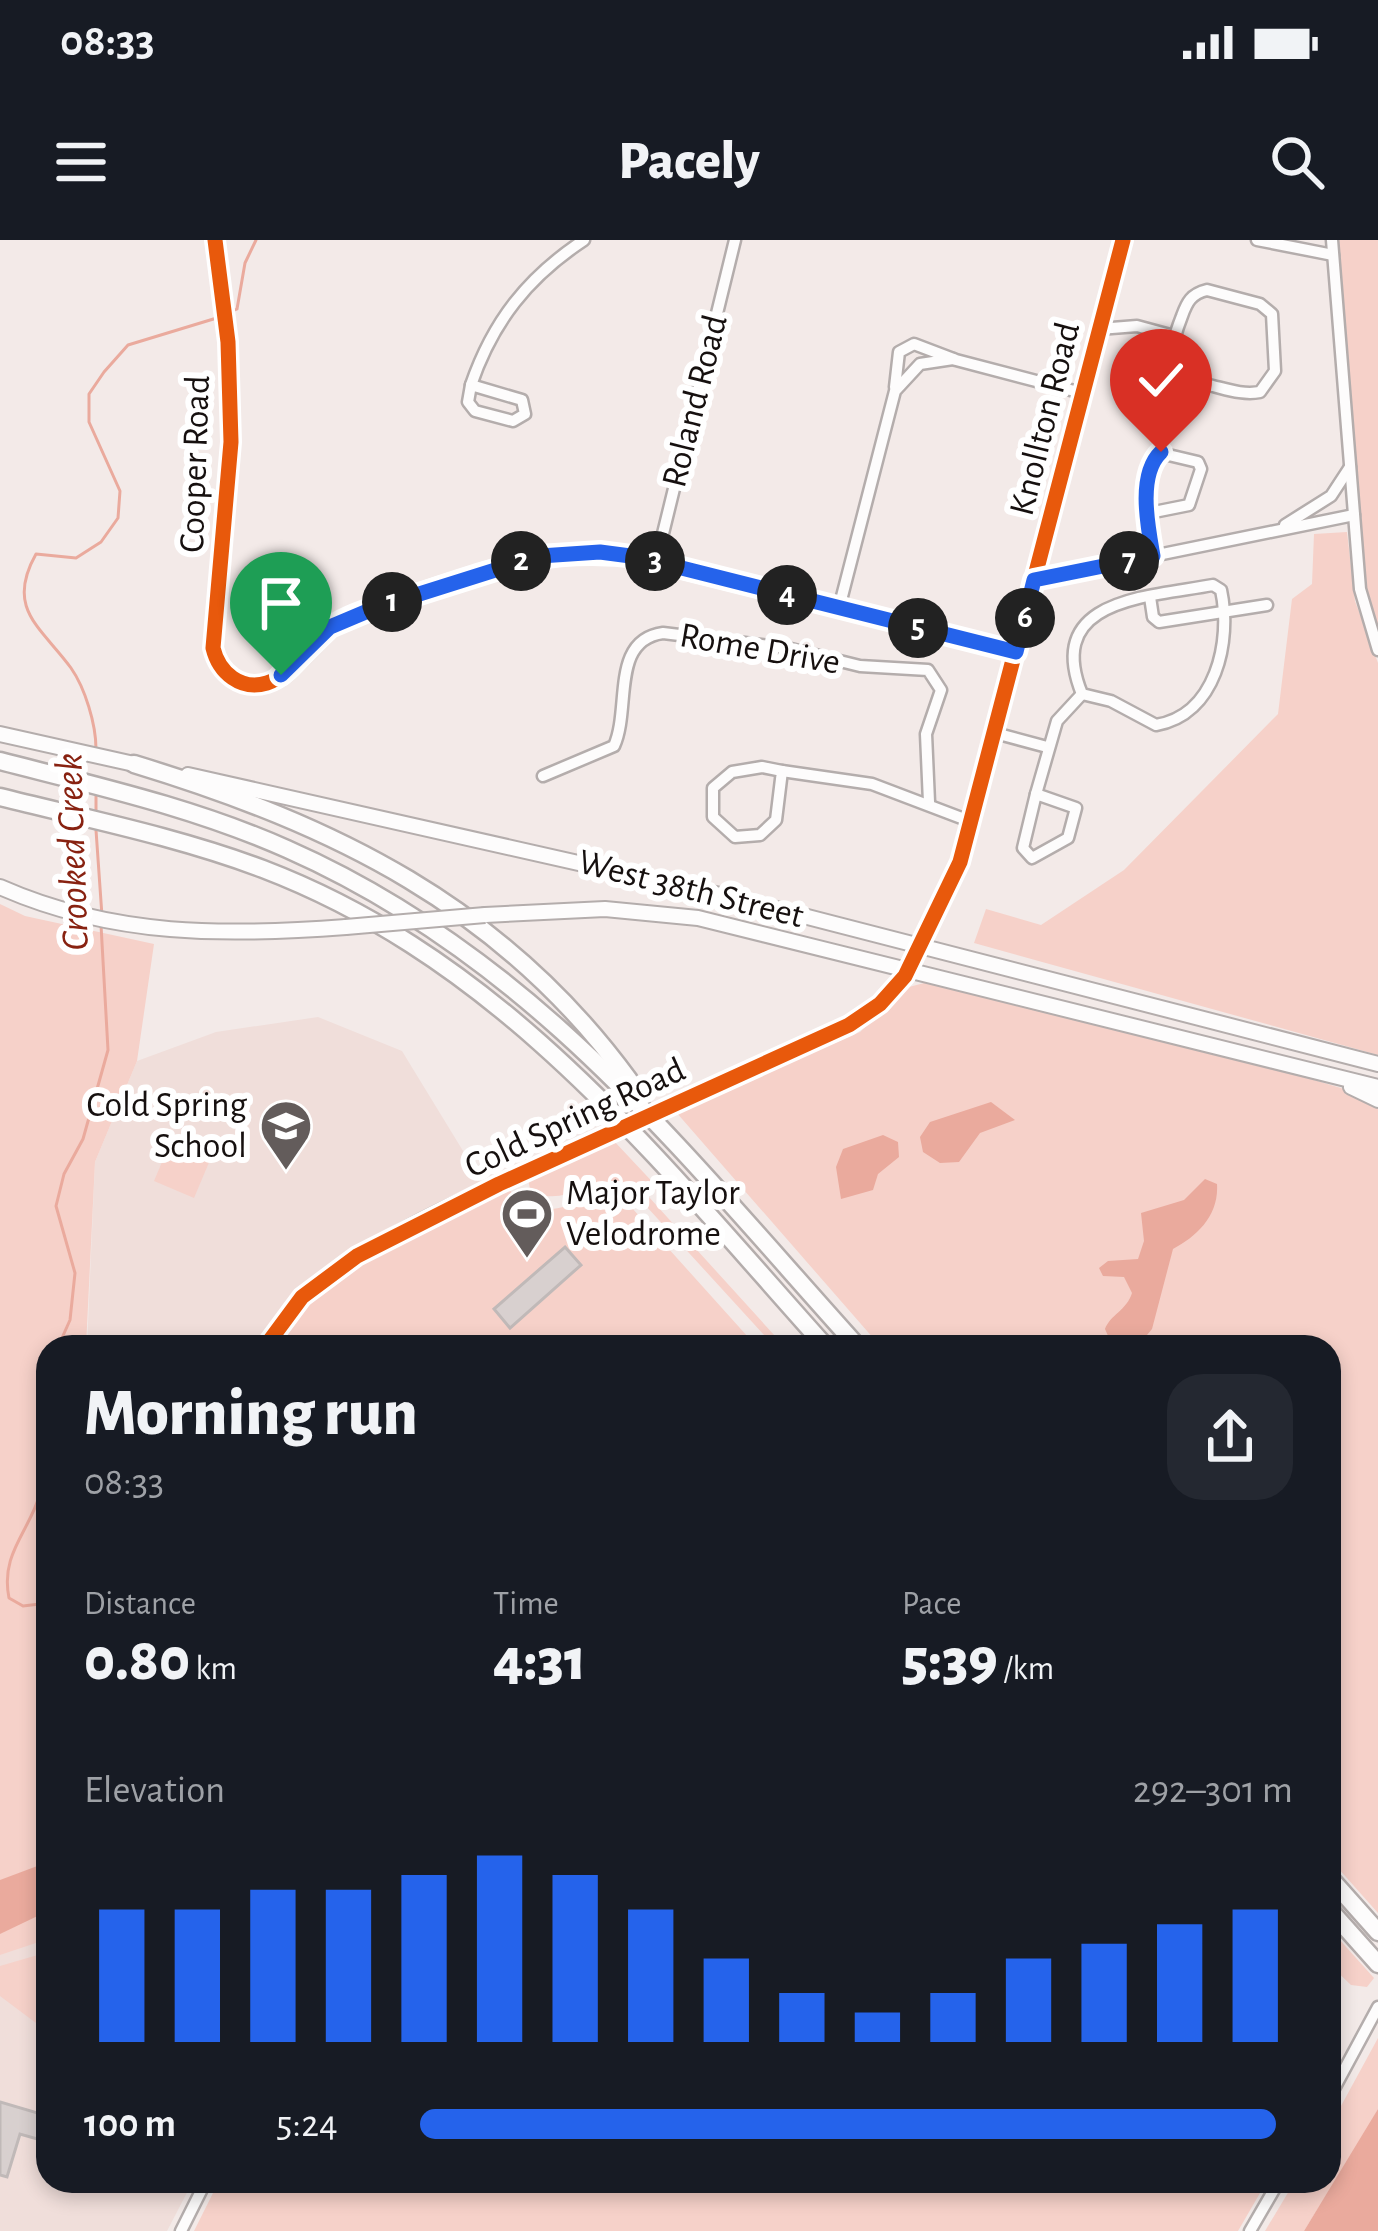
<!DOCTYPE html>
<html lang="en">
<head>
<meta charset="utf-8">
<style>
	:root { --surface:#171b24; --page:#242831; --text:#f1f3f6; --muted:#9ea1a6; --accent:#2563eb }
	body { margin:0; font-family:"Alegreya Sans",sans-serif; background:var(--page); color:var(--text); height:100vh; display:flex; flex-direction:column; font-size:45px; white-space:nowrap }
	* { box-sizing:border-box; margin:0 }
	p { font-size:39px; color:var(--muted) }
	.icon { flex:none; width:66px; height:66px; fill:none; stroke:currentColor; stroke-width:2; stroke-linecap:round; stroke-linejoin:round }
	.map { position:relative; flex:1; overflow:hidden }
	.details { position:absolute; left:36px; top:1095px; width:1305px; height:858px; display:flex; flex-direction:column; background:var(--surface); border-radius:36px; box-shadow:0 6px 18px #0003 }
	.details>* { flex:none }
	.pin { position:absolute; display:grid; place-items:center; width:102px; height:102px; color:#fff; margin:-123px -51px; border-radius:50% 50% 50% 0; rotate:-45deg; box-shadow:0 0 12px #0007 }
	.pin .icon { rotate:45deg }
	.km { position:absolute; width:60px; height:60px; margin:-30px; border-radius:50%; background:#222; color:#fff; font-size:33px; line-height:60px; text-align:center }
	.round { display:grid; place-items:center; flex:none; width:126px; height:126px; border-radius:36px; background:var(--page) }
	.headline { display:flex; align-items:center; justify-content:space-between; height:204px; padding:0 48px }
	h1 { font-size:66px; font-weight:800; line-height:90px }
	.stats { display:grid; grid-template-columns:repeat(3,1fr); gap:18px; height:204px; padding:12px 48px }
	.stats div { display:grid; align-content:center }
	.stats b { font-size:60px; font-weight:800 }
	.stats small { font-size:33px; font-weight:400 }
	.stats p { font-size:33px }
	.chart { height:336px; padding:24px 48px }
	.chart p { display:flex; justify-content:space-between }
	.chart svg { width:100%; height:216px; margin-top:12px; stroke:var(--accent); stroke-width:6 }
	ul { padding:0 48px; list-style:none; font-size:39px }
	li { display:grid; grid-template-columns:192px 144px 1fr; align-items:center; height:90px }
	li i { height:30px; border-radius:15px; background:var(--accent) }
	.status { display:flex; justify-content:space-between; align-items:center; height:84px; padding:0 60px; background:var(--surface); direction:ltr }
	.status svg { height:33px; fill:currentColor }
	header { display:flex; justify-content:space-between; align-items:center; height:156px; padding:0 48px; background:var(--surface); font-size:54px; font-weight:800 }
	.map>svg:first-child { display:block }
	.built { fill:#f0deda }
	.green { fill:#f6d1c9 }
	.water { fill:#eaaa9d }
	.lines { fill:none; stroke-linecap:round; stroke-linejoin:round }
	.stream { stroke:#eaaa9d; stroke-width:3 }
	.building { fill:#d8d0cf; stroke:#c0b9b8; stroke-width:3 }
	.minor-casing { stroke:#b4adac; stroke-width:15 }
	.major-casing { stroke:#b4adac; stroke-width:18 }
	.highway-casing { stroke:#b4adac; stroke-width:21 }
	.minor { stroke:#fdfcfc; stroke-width:10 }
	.major { stroke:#fdfcfc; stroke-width:14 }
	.highway { stroke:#fdfcfc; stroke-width:16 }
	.minor-bridge-casing { stroke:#b4adac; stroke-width:15; stroke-linecap:butt }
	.major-bridge-casing { stroke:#b4adac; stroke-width:18; stroke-linecap:butt }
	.minor-bridge { stroke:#fdfcfc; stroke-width:10 }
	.major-bridge { stroke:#fdfcfc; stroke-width:14 }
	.cycleway-casing { stroke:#fff; stroke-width:22 }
	.cycleway { stroke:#e8590c; stroke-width:15 }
	.route-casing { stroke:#fff; stroke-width:24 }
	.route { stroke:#2563eb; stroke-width:15 }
	.labels { text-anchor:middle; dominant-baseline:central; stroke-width:12; stroke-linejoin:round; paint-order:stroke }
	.street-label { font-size:36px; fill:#16100f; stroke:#fff }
	.poi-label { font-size:36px; fill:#16100f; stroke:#fff; text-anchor:end }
	.water-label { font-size:39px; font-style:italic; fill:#821; stroke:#fff }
</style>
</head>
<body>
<div class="status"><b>08:33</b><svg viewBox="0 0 49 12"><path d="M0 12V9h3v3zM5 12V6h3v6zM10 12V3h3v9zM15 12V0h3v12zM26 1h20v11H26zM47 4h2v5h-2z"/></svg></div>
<header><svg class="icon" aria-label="menu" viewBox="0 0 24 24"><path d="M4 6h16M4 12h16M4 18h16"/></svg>Pacely<svg class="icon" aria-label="search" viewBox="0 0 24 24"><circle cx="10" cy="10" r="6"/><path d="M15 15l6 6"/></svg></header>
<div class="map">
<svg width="1378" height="1991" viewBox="0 0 1378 1991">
	<rect width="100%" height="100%" fill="#f3eae8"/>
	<g class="built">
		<path d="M318 777 402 811 482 942 329 1025 284 1063 255 1107H87L95 922 137 821 216 792Z"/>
		<path d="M48 1698V1941H193L167 1991H0V1714Z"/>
	</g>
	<g class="green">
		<path d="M1336 0H1378V398L1366 360Z"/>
		<path d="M1347 292 1355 361 1378 423V815L974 703 986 669 1041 685 1124 630 1278 474 1292 359 1312 344 1314 294Z"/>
		<path d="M0 664 25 676 154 704 137 821 95 922 86 1107H48V1699L0 1715Z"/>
		<path d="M928 742 1250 821 1341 848 1378 864V1673L1329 1618V1107H881L676 872 860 792 905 748Z"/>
		<path d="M173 896 213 913 194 958 154 941Z"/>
		<path d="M614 901 660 950 647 948 648 956 785 1107H775L625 943C591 936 559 971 530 949L528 939Z"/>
		<path d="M509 950C566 997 575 940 623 958L757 1107H277C324 1023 427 992 509 950Z"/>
		<path d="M1329 1688 1374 1738 1367 1747 1351 1745 1329 1724Z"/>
		<path d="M48 1712V1792L0 1756V1726Z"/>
		<path d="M1378 1798V1869L1370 1885 1304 1991H1265L1295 1941H1329V1888Z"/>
		<path d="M219 1941H1267L1238 1991H194Z"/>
	</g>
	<g class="water">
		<path d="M991 862 1015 880 980 893 959 922 940 923 923 912 920 897 930 882Z"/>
		<path d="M883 895 898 902 899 917 878 934 873 950 841 959 836 927 843 909Z"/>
		<path d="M1205 939 1217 944C1219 976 1197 996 1173 1009L1152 1089 1137 1107H1113L1105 1089C1110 1075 1127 1070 1132 1053L1124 1037 1103 1036 1099 1028 1108 1021 1138 1019 1144 1001 1141 973 1184 960Z"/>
		<path d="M48 1622V1671L0 1694V1640Z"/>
		<path d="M1378 1869V1991H1304Z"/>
	</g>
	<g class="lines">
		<g class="stream">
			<path d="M228 73 237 69 245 23 256 0"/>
			<path d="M96 509C96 484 85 448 71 428 41 387 5 369 36 314L76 318 101 302 118 278 120 251 89 182V154L104 132 128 105 220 77"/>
			<path d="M96 575V554"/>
			<path d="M96 590 102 676"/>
			<path d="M58 1107 70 1080 75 1033 56 966 64 934 83 899 108 810 101 685"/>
			<path d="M48 1124C24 1167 53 1209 40 1254 29 1292 0 1314 9 1358L23 1366 48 1363"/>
			<path d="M1329 1782 1331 1783"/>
		</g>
	</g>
	<g class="building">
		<path d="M565 1007 581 1025 510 1088 494 1069Z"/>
		<path d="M0 1862 48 1876V1902L20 1894 7 1937 0 1935Z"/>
	</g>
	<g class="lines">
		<g class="minor-casing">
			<g id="minor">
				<path d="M215 0 228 102 231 202 213 408C219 433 241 451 267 443 295 434 311 398 336 383 360 369 389 363 414 355 498 327 549 307 639 318L1016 412"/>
				<path d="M1257 0 1333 15"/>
				<path d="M1332 0 1360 349 1378 410"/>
				<path d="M1207 50 1260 64 1272 74 1275 131 1260 152C1244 155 1229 150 1213 146 1166 136 1166 117 1182 76 1187 62 1191 54 1207 50Z"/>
				<path d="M1099 89 1137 86 1174 96"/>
				<path d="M471 145C493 81 528 37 584 0"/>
				<path d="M471 145 522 160 525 174 513 181 475 171 468 162Z"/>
				<path d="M895 147 899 112 914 104 956 120 1082 153"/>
				<path d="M1160 213 1198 222 1201 229 1189 265 1149 273 1147 248Z"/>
				<path d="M1149 273 1153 316"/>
				<path d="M1285 285 1331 256 1350 227"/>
				<path d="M656 322 735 0"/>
				<path d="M1035 340 1354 275"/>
				<path d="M1213 345 1221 350C1232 401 1216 475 1156 485L1111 461 1082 454C1043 358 1149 357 1213 345Z"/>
				<path d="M1150 357 1153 377 1159 382 1267 365"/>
				<path d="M839 368 895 151 920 124 953 119"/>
				<path d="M995 493 1047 507"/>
				<path d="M762 527 782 531 776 580 760 595 735 597 713 577V548L732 532Z"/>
				<path d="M782 531 872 544 972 582"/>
				<path d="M543 536 614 506C631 469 610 400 663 393L787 408 860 426 928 430 941 450 926 494 929 562"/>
				<path d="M1036 554 1076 568 1068 598 1032 618 1023 608Z"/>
				<path d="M1036 554 1057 481 1082 454"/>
				<path d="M717 845 863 777 892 752 918 716 966 605 1123 0"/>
				<path d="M265 1107C319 1009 488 949 588 904"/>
				<path d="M1329 1858 1378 1767"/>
				<path d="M181 1991 206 1941"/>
				<path d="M1250 1991 1279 1941"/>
			</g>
		</g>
		<g class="major-casing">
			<g id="major">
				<path d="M0 494 143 526"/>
				<path d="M188 535 738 659 1378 824"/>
				<path d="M0 647C113 697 226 696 346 687"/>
				<path d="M485 675 605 669 698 678 1378 847"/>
				<path d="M1351 847 1378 860"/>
			</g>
		</g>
		<g class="highway-casing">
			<g id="highway">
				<path d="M0 521C97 546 195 568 287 609 534 718 682 912 858 1107"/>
				<path d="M134 524C334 585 502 666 629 840"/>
				<path d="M0 557C88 579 178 597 263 629 506 722 658 920 826 1107"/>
				<path d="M1329 1637 1378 1692"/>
				<path d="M1329 1669 1378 1724"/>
			</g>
		</g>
		<use href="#minor" class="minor"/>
		<use href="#major" class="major"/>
		<use href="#highway" class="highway"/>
		<g class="minor-bridge-casing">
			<path id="minor-bridge" d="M588 904 717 845"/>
		</g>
		<g class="major-bridge-casing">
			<path id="major-bridge" d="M346 687 485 675"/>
		</g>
		<use href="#minor-bridge" class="minor-bridge"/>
		<use href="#major-bridge" class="major-bridge"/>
		<g class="cycleway-casing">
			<g id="cycleway">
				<path d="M215 0 228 102 231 202 213 408C219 433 241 451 267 443 295 434 311 398 336 383 360 369 389 363 414 355 498 327 549 307 639 318L1016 412"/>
				<path d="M265 1107 302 1057 357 1016 499 944 849 785 880 764 905 736 960 622 1123 0"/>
			</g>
		</g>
		<use href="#cycleway" class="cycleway"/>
	</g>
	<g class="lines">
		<g class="route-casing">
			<path id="route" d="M281 435 330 387 375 368 540 316 600 312 638 317 1016 412 1034 340 1153 316C1148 287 1137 235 1161 212"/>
		</g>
		<use href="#route" class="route"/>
	</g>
	<defs>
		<g id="school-pin" transform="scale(2.7)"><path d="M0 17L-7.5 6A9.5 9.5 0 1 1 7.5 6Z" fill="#635c5b" stroke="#fff"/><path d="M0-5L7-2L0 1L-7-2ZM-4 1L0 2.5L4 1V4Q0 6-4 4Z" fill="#fff"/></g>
		<g id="stadium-pin" transform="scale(2.7)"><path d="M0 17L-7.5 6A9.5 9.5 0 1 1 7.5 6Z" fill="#635c5b" stroke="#fff"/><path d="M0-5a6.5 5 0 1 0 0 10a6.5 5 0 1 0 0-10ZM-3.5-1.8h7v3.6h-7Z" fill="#fff"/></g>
	</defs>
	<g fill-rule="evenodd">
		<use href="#school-pin" x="286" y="886"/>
		<use href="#stadium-pin" x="527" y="974"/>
	</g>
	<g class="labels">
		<g class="street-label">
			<text transform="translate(695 161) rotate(-76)">Roland Road</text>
			<text transform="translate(1045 179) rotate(-76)">Knollton Road</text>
			<text transform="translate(195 224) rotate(-88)">Cooper Road</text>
			<text transform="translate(760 409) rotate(10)">Rome Drive</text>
			<text transform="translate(691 649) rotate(14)">West 38th Street</text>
			<text transform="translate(575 878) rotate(-25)">Cold Spring Road</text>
		</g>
		<g class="poi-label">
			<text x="247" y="865">Cold Spring<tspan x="247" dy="41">School</tspan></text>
			<text x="566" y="953" text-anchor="start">Major Taylor<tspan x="566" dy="41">Velodrome</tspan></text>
		</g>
		<g class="water-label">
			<text transform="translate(73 612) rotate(-92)">Crooked Creek</text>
		</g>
	</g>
</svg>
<div class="pin" style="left:281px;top:435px;background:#1e9e55"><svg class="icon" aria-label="arrive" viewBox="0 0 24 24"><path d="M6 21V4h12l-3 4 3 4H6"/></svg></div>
<div class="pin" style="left:1161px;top:212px;background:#d93025"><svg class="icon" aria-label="check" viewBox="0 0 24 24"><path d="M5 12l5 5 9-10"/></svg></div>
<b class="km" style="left:392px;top:362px">1</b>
<b class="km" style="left:521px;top:321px">2</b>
<b class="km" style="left:655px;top:321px">3</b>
<b class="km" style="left:787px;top:355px">4</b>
<b class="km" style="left:918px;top:388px">5</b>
<b class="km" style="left:1025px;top:378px">6</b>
<b class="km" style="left:1129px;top:321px">7</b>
<section class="details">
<div class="headline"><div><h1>Morning run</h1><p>08:33</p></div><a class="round"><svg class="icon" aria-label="share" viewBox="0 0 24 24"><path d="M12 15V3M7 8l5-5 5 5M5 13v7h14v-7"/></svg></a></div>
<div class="stats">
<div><p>Distance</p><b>0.80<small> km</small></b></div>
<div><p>Time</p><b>4:31</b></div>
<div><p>Pace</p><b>5:39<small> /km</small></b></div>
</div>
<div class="chart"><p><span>Elevation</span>292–301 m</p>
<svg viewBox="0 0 160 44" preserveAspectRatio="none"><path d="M5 44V17M15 44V17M25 44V13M35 44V13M45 44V10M55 44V6M65 44V10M75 44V17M85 44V27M95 44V34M105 44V38M115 44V34M125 44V27M135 44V24M145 44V20M155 44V17"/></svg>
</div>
<ul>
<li><b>100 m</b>5:24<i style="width:98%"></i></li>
</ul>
</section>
</div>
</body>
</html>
